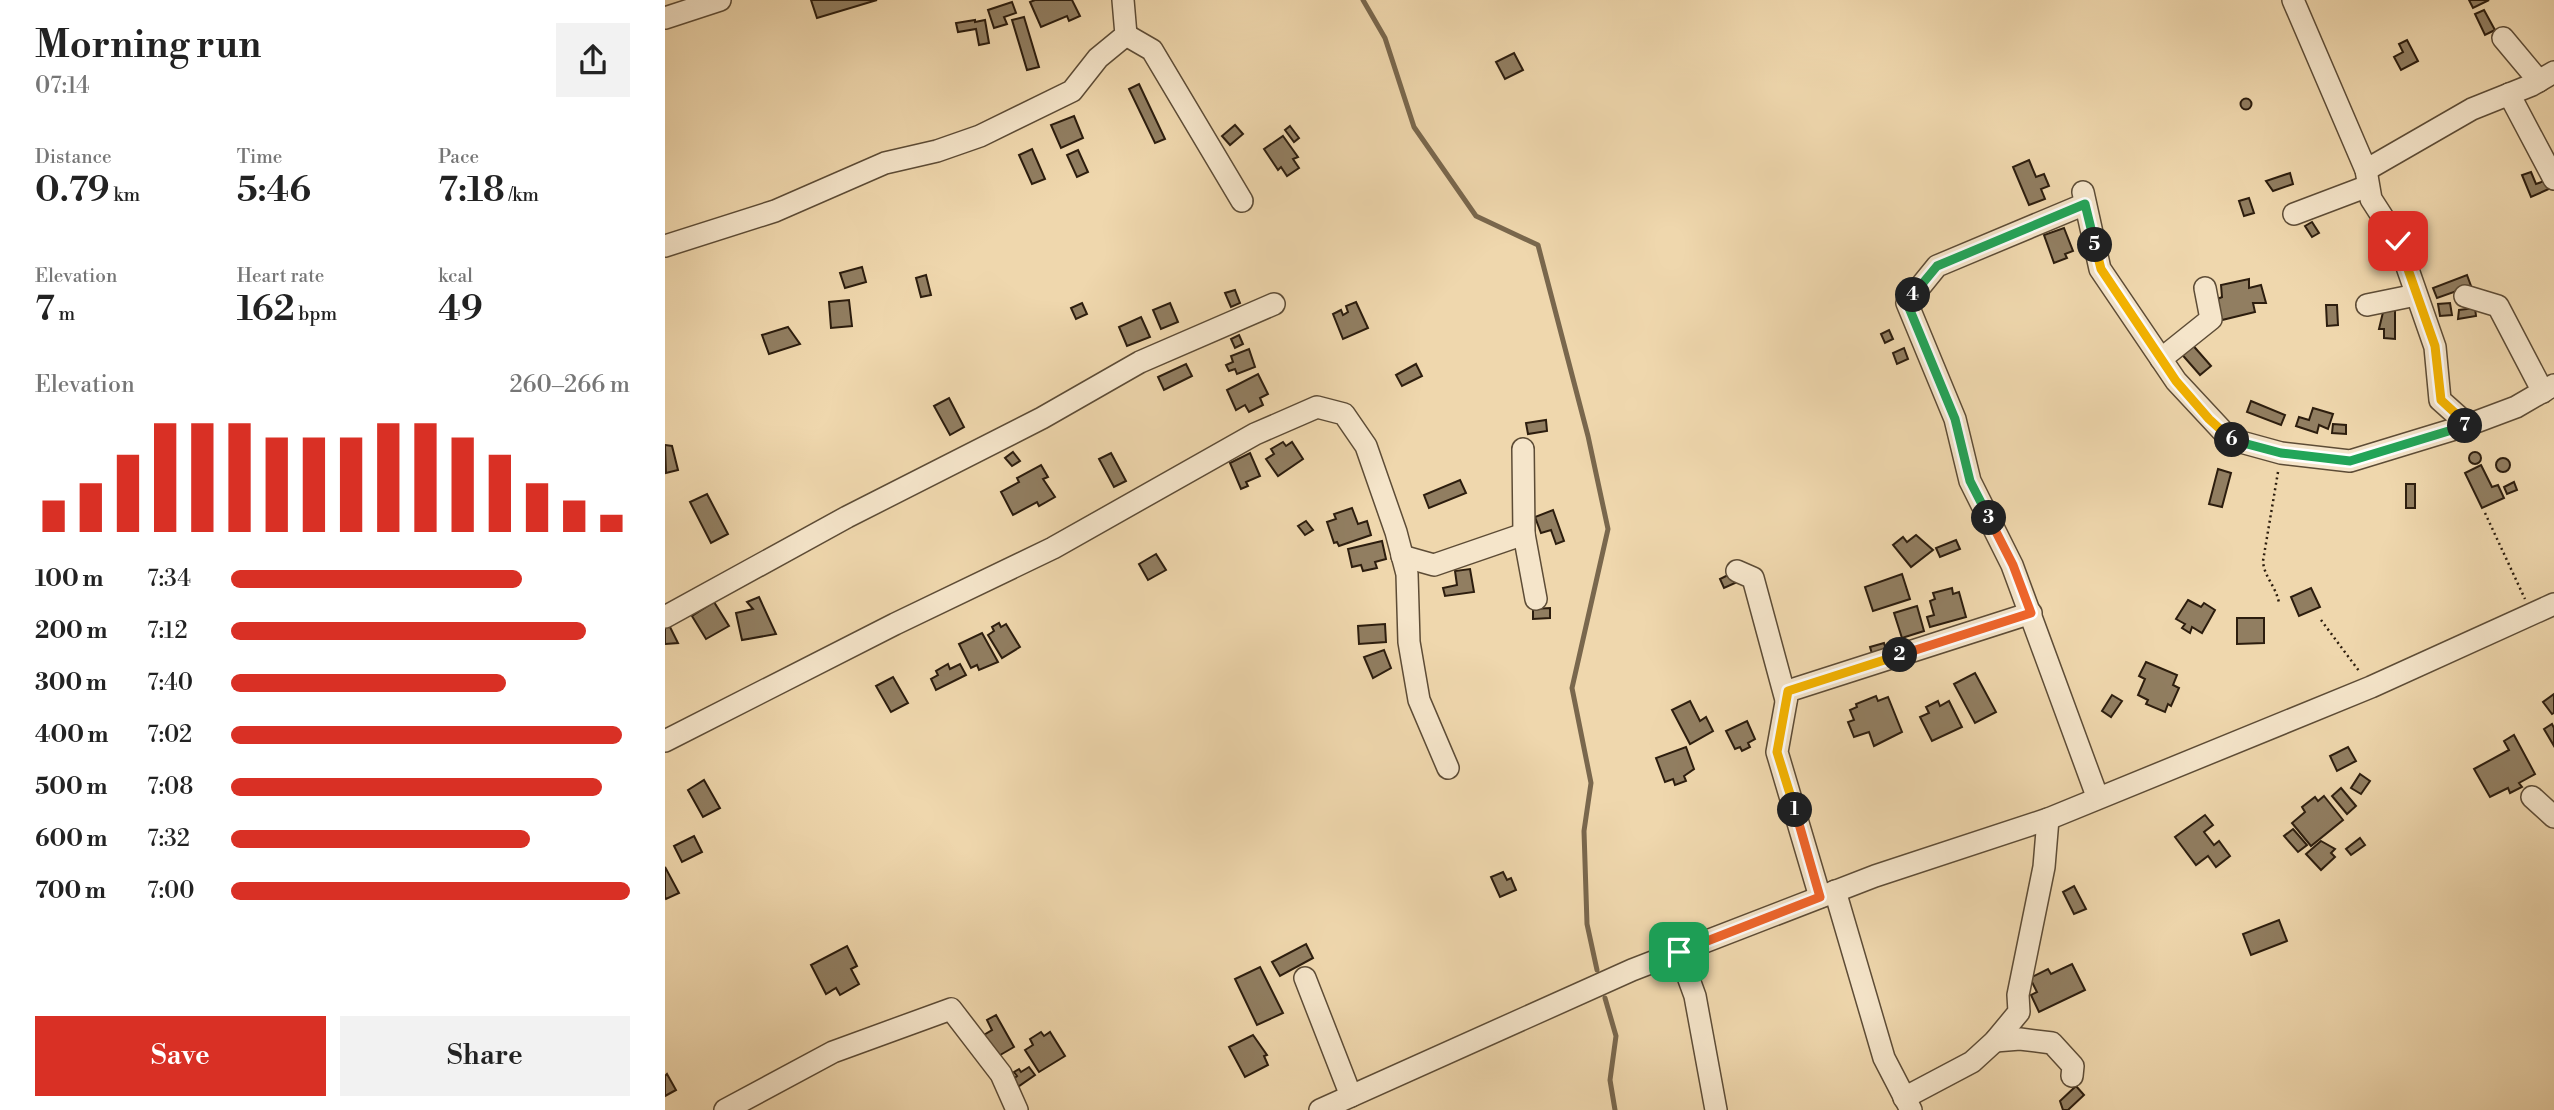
<!DOCTYPE html>
<html lang="en">
<head>
<meta charset="utf-8">
<style>
	:root { --surface:#fff; --page:#f2f2f2; --text:#222; --muted:#767676; --accent:#d93025 }
	body { margin:0; font-family:"Libre Bodoni",serif; background:var(--page); color:var(--text); height:100vh; display:flex; flex-direction:column; font-size:26px; white-space:nowrap }
	* { box-sizing:border-box; margin:0 }
	p { font-size:23px; color:var(--muted) }
	.icon { flex:none; width:38px; height:38px; fill:none; stroke:currentColor; stroke-width:2; stroke-linecap:round; stroke-linejoin:round }
	.map { position:relative; flex:1; overflow:hidden }
	.sheet { display:flex; flex-direction:column; background:var(--surface); width:665px }
	.sheet>* { flex:none }
	.pin { position:absolute; display:grid; place-items:center; width:60px; height:60px; color:#fff; margin:-30px; border-radius:14px; box-shadow:0 4px 10px #0006 }
	.km { position:absolute; width:35px; height:35px; margin:-18px; border-radius:50%; background:#222; color:#fff; font-size:19px; line-height:35px; text-align:center }
	.round { display:grid; place-items:center; flex:none; width:74px; height:74px; border-radius:0px; background:var(--page) }
	.head { display:flex; align-items:center; justify-content:space-between; height:119px; padding:0 35px }
	h1 { font-size:38px; font-weight:600; line-height:52px }
	.metrics { display:grid; grid-template-columns:repeat(3,1fr); gap:10px; height:119px; padding:7px 35px }
	.metrics div { display:grid; align-content:center }
	.metrics b { font-size:35px; font-weight:600 }
	.metrics small { font-size:19px; font-weight:400 }
	.metrics p { font-size:19px }
	.chart { height:196px; padding:14px 35px }
	.chart p { display:flex; justify-content:space-between }
	.chart svg { width:100%; height:126px; margin-top:7px; stroke:var(--accent); stroke-width:6 }
	.cta { display:flex; gap:14px; margin-top:auto; padding:14px 35px }
	.cta a { flex:1; height:80px; border-radius:0px; background:var(--accent); color:#fff; font-size:28px; font-weight:600; line-height:80px; text-align:center }
	.cta a+a { background:var(--page); color:var(--text) }
	ul { padding:0 35px; list-style:none; font-size:23px }
	li { display:grid; grid-template-columns:112px 84px 1fr; align-items:center; height:52px }
	li i { height:18px; border-radius:9px; background:var(--accent) }
	main { display:flex; flex:1; min-height:0 }
	.map>svg:first-child { display:block }
	.lines { fill:none; stroke-linecap:round; stroke-linejoin:round }
	.stream { stroke:#79674d; stroke-width:5 }
	.building { fill:#917e61; stroke:#2c1d0e; stroke-width:2 }
	.minor-casing { stroke:#5d4c36; stroke-width:24 }
	.path { stroke:#2c1d0e; stroke-width:2.5; stroke-dasharray:2 3.5; stroke-linecap:butt }
	.minor { stroke:#f5e5ca; stroke-width:21 }
	.split-1-casing { stroke:#fff; stroke-width:14 }
	.split-2-casing { stroke:#fff; stroke-width:14 }
	.split-3-casing { stroke:#fff; stroke-width:14 }
	.split-4-casing { stroke:#fff; stroke-width:14 }
	.split-5-casing { stroke:#fff; stroke-width:14 }
	.split-6-casing { stroke:#fff; stroke-width:14 }
	.split-7-casing { stroke:#fff; stroke-width:14 }
	.split-8-casing { stroke:#fff; stroke-width:14 }
	.split-1 { stroke:#f0652b; stroke-width:9 }
	.split-2 { stroke:#f5b400; stroke-width:9 }
	.split-3 { stroke:#f0652b; stroke-width:9 }
	.split-4 { stroke:#22a559; stroke-width:9 }
	.split-5 { stroke:#22a559; stroke-width:9 }
	.split-6 { stroke:#f5b400; stroke-width:9 }
	.split-7 { stroke:#22a559; stroke-width:9 }
	.split-8 { stroke:#f5b400; stroke-width:9 }
</style>
</head>
<body>
<main>
<section class="sheet">
<div class="head"><div><h1>Morning run</h1><p>07:14</p></div><a class="round"><svg class="icon" aria-label="share" viewBox="0 0 24 24"><path d="M12 15V3M7 8l5-5 5 5M5 13v7h14v-7"/></svg></a></div>
<div class="metrics">
<div><p>Distance</p><b>0.79<small> km</small></b></div>
<div><p>Time</p><b>5:46</b></div>
<div><p>Pace</p><b>7:18<small> /km</small></b></div>
</div>
<div class="metrics">
<div><p>Elevation</p><b>7<small> m</small></b></div>
<div><p>Heart rate</p><b>162<small> bpm</small></b></div>
<div><p>kcal</p><b>49</b></div>
</div>
<div class="chart"><p><span>Elevation</span>260–266 m</p>
<svg viewBox="0 0 160 44" preserveAspectRatio="none"><path d="M5 44V33M15 44V27M25 44V17M35 44V6M45 44V6M55 44V6M65 44V11M75 44V11M85 44V11M95 44V6M105 44V6M115 44V11M125 44V17M135 44V27M145 44V33M155 44V38"/></svg>
</div>
<ul>
<li><b>100 m</b>7:34<i style="width:73%"></i></li>
<li><b>200 m</b>7:12<i style="width:89%"></i></li>
<li><b>300 m</b>7:40<i style="width:69%"></i></li>
<li><b>400 m</b>7:02<i style="width:98%"></i></li>
<li><b>500 m</b>7:08<i style="width:93%"></i></li>
<li><b>600 m</b>7:32<i style="width:75%"></i></li>
<li><b>700 m</b>7:00<i style="width:100%"></i></li>
</ul>
<div class="cta"><a>Save</a><a>Share</a></div>
</section>
<div class="map">
<svg width="1889" height="1110" viewBox="0 0 1889 1110">
	<rect width="100%" height="100%" fill="#efd7ad"/>
	<filter id="stains"><feTurbulence type="fractalNoise" baseFrequency=".00286" numOctaves="4"/><feColorMatrix values="0 0 0 0 .2 0 0 0 0 .09 0 0 0 0 .02 0 0 0 .5 -.17"/></filter>
	<radialGradient id="worn" r=".72"><stop offset=".6" stop-color="#630" stop-opacity="0"/><stop offset="1" stop-color="#630" stop-opacity=".3"/></radialGradient>
	<g class="lines">
		<g class="stream">
			<path d="M698 0 720 38 749 127 811 216 873 245 923 436 943 529 907 688 926 783 919 831 922 924 932 970"/>
			<path d="M940 998 951 1036 945 1080 950 1110"/>
		</g>
	</g>
	<g class="building">
		<path d="M146 0H212L152 18Z"/>
		<path d="M370 0H407L415 16 404 21 402 16 376 27 365 2Z"/>
		<path d="M1804 0H1824L1808 8Z"/>
		<path d="M347 2 351 13 339 17 342 24 329 28 323 10Z"/>
		<path d="M1819 10 1830 30 1820 35 1810 14Z"/>
		<path d="M359 17 374 67 362 70 347 20Z"/>
		<path d="M310 20V22L320 20 324 43 314 45 311 29 293 32 291 23Z"/>
		<path d="M1742 40 1753 61 1736 70 1729 57 1738 52 1734 44Z"/>
		<path d="M849 53 858 70 840 79 831 62Z"/>
		<path d="M474 84 500 139 490 143 464 89Z"/>
		<circle cx="1581" cy="104" r="5.5"/>
		<path d="M409 116 418 138 396 148 386 125Z"/>
		<path d="M570 125 578 134 565 145 557 136Z"/>
		<path d="M625 126 634 138 629 142 620 130Z"/>
		<path d="M618 136 633 157 628 159 634 168 622 176 616 167 613 170 599 149Z"/>
		<path d="M367 149 380 179 367 184 354 155Z"/>
		<path d="M413 150 423 172 412 177 402 155Z"/>
		<path d="M1364 160 1371 177 1379 174 1384 186 1376 189 1380 199 1364 205 1348 167Z"/>
		<path d="M1866 172 1871 184 1882 180 1886 188 1866 197 1857 175Z"/>
		<path d="M1625 173 1628 184 1608 191 1601 181Z"/>
		<path d="M1584 198 1589 213 1579 216 1574 201Z"/>
		<path d="M1647 222 1654 233 1647 237 1640 226Z"/>
		<path d="M1399 228 1408 251 1400 254 1402 258 1389 263 1379 235Z"/>
		<path d="M197 267 201 282 180 288 175 273Z"/>
		<path d="M261 275 266 295 256 297 251 278Z"/>
		<path d="M1802 275 1806 286 1772 298 1768 288Z"/>
		<path d="M1584 279V288L1596 285 1601 303H1588L1590 312 1557 320 1548 301 1557 297 1556 285Z"/>
		<path d="M570 290 575 303 566 307 560 293Z"/>
		<path d="M184 300 187 326 166 328 164 302Z"/>
		<path d="M691 302 703 328 678 339 668 314 676 310 678 315 683 312 681 306Z"/>
		<path d="M417 303 422 314 411 319 406 308Z"/>
		<path d="M505 303 513 322 496 329 488 310Z"/>
		<path d="M1785 303 1787 315 1775 316 1773 304Z"/>
		<path d="M1661 305H1672L1673 325 1662 326Z"/>
		<path d="M1719 308H1730V339L1719 338V329H1714Z"/>
		<path d="M1810 308 1811 316 1793 319 1794 310Z"/>
		<path d="M476 317 485 337 462 346 454 327Z"/>
		<path d="M123 327 135 344 104 354 97 335Z"/>
		<path d="M1224 330 1228 339 1220 343 1216 334Z"/>
		<path d="M574 335 578 344 570 348 566 339Z"/>
		<path d="M1525 342 1546 366 1535 375 1514 351Z"/>
		<path d="M1239 348 1243 359 1232 364 1228 353Z"/>
		<path d="M584 349 590 367 572 374 570 369 564 371 561 365 568 362 566 356Z"/>
		<path d="M521 364 527 376 499 390 493 377Z"/>
		<path d="M751 364 757 376 737 386 731 375Z"/>
		<path d="M593 374 603 394 595 398 598 405 584 412 580 405 571 410 562 390Z"/>
		<path d="M284 398 299 427 285 435 269 406Z"/>
		<path d="M1586 401 1620 415 1616 425 1582 412Z"/>
		<path d="M1648 408 1668 414 1663 429 1654 425 1652 433 1631 426 1634 417 1644 420Z"/>
		<path d="M881 420 882 431 863 434 861 423Z"/>
		<path d="M1668 424 1681 425V434L1667 433Z"/>
		<path d="M618 442 621 446 627 442 638 459 613 476 601 459 609 454 606 449Z"/>
		<path d="M0 445 7 446 13 470 1 473Z"/>
		<path d="M348 452 355 461 347 466 340 458Z"/>
		<circle cx="1810" cy="458" r="6"/>
		<path d="M446 453 461 481 449 487 434 459Z"/>
		<path d="M585 453 595 476 581 482 583 486 576 489 565 463Z"/>
		<circle cx="1838" cy="465" r="7"/>
		<path d="M376 465 383 477 378 479 390 497 374 506 372 502 348 515 336 492 354 482 352 478Z"/>
		<path d="M1816 465 1827 487 1833 485 1839 498 1817 508 1800 473Z"/>
		<path d="M1553 469 1566 473 1557 507 1544 504Z"/>
		<path d="M795 480 801 493 764 508 759 495Z"/>
		<path d="M1849 482 1852 490 1842 494 1839 487Z"/>
		<rect x="1741" y="484" width="9" height="24"/>
		<path d="M42 494 63 534 46 543 25 502Z"/>
		<path d="M687 508 693 524 702 521 706 535 674 546 672 542 669 543 662 522 671 519 669 514Z"/>
		<path d="M888 510 899 541 891 544 886 530 876 533 870 517Z"/>
		<path d="M641 521 648 530 640 535 633 526Z"/>
		<path d="M1251 535 1268 550 1246 567 1228 545 1238 537 1242 542Z"/>
		<path d="M1291 540 1295 549 1275 557 1271 548Z"/>
		<path d="M717 541 721 559 710 562 712 568 698 571 696 565 687 567 683 549Z"/>
		<path d="M491 554 501 570 483 580 474 564Z"/>
		<path d="M805 569 809 592 780 596 778 588 792 585 790 571Z"/>
		<path d="M1065 574 1070 583 1059 588 1055 579Z"/>
		<path d="M1237 574 1245 599 1208 611 1200 587Z"/>
		<path d="M1287 588 1288 594 1294 592 1301 617 1265 627 1262 617 1269 615 1265 601 1270 599 1268 593Z"/>
		<path d="M1646 588 1655 607 1634 616 1626 597Z"/>
		<path d="M94 597 111 634 77 640 71 613 88 609 82 602Z"/>
		<path d="M1523 600 1536 607 1539 603 1550 610 1537 633 1527 627 1525 633 1517 628 1520 624 1511 619Z"/>
		<path d="M49 602 64 626 41 639 27 616Z"/>
		<path d="M1252 606 1259 631 1237 638 1229 613Z"/>
		<path d="M885 608V618L868 619V609Z"/>
		<path d="M1572 618H1599V643L1572 644Z"/>
		<path d="M334 623 336 627 341 624 355 647 337 658 323 635 329 631 327 627Z"/>
		<path d="M720 624 721 642 694 644 693 626Z"/>
		<path d="M4 625 13 643 0 644V627Z"/>
		<path d="M317 633 333 662 314 670 312 665 306 668 294 644Z"/>
		<path d="M1219 643 1222 653 1208 657 1205 647Z"/>
		<path d="M719 650 726 668 708 678 699 657Z"/>
		<path d="M1481 662 1512 675 1508 685 1514 688 1506 706 1503 704 1500 712 1481 704 1483 700 1473 695 1480 679 1474 676Z"/>
		<path d="M283 664 285 669 295 664 301 675 271 690 266 679 273 675 271 671Z"/>
		<path d="M1310 673 1331 712 1310 723 1289 684Z"/>
		<path d="M228 677 243 703 226 712 211 686Z"/>
		<path d="M1889 694V713L1887 714 1878 702Z"/>
		<path d="M1447 695 1457 701 1446 717 1437 711Z"/>
		<path d="M1211 696 1213 701 1223 697 1237 732 1209 746 1204 732 1189 737 1183 722 1189 720 1185 710 1192 707 1191 704Z"/>
		<path d="M1025 701 1035 721 1041 717 1048 731 1025 744 1007 710Z"/>
		<path d="M1273 701 1275 706 1284 701 1297 727 1267 741 1255 717 1264 713 1261 707Z"/>
		<path d="M1082 721 1090 739 1083 743 1085 747 1077 751 1075 747 1070 749 1061 731Z"/>
		<path d="M1887 724 1889 728V746L1879 729Z"/>
		<path d="M1849 735 1870 774 1854 783 1857 787 1845 793 1843 788 1825 797 1809 769 1844 750 1839 741Z"/>
		<path d="M1021 747 1029 769 1019 776 1021 781 1010 785 1008 779 1000 782 991 758Z"/>
		<path d="M1683 747 1691 761 1672 771 1665 756Z"/>
		<path d="M1695 774 1705 781 1696 794 1686 788Z"/>
		<path d="M39 780 55 808 38 817 23 790Z"/>
		<path d="M1676 788 1691 806 1682 814 1667 796Z"/>
		<path d="M1659 796 1678 820 1646 846 1627 823 1640 812 1637 807 1650 797 1653 801Z"/>
		<path d="M1540 815 1548 825 1539 832 1549 845 1554 841 1565 856 1551 867 1543 856 1531 865 1510 837Z"/>
		<path d="M1628 829 1642 845 1633 852 1619 836Z"/>
		<path d="M29 836 37 852 17 862 9 846Z"/>
		<path d="M1695 838 1700 845 1686 855 1681 849Z"/>
		<path d="M1656 841 1670 849 1666 853 1670 857 1656 870 1641 854Z"/>
		<path d="M0 867 14 893 1 899 0 897Z"/>
		<path d="M838 872 842 880 846 878 851 890 835 897 826 877Z"/>
		<path d="M1409 886 1421 909 1409 914 1398 892Z"/>
		<path d="M1614 920 1622 941 1586 955 1578 934Z"/>
		<path d="M641 944 648 958 615 976 607 962Z"/>
		<path d="M182 946 192 966 186 969 194 984 175 995 171 988 161 994 146 965Z"/>
		<path d="M1407 964 1420 990 1374 1012 1366 995 1372 992 1365 978 1383 969 1386 974Z"/>
		<path d="M595 967 618 1013 592 1025 570 979Z"/>
		<path d="M331 1015 349 1047 330 1058 317 1036 327 1030 322 1020Z"/>
		<path d="M376 1032 379 1036 385 1032 400 1056 374 1072 360 1050 368 1045 365 1039Z"/>
		<path d="M588 1035 602 1055 599 1056 603 1065 580 1077 564 1047Z"/>
		<path d="M364 1067 370 1075 350 1089 345 1082 352 1076 349 1072 354 1069 356 1072Z"/>
		<path d="M2 1074 11 1090 0 1096V1076Z"/>
		<path d="M1411 1086 1419 1095 1403 1110H1398L1395 1101Z"/>
	</g>
	<g class="lines">
		<g class="minor-casing">
			<g id="minor">
				<path d="M1628 0 1701 170 1706 199 1733 241 1770 347 1775 400 1803 425"/>
				<path d="M0 18 55 0"/>
				<path d="M461 35 487 50 577 201"/>
				<path d="M1838 38 1874 81"/>
				<path d="M1844 94 1889 179"/>
				<path d="M1701 170 1807 109 1867 85 1889 72"/>
				<path d="M1418 192 1435 269 1511 381 1565 439 1616 453 1685 461 1803 425 1851 407 1889 385"/>
				<path d="M1420 204 1272 266 1242 303 1290 419 1305 481 1347 565 1432 796"/>
				<path d="M1629 214 1703 186"/>
				<path d="M0 246 110 211 220 163 272 151 315 136 407 91 433 58 461 35 458 0"/>
				<path d="M1800 296 1833 306 1878 392"/>
				<path d="M1702 305 1751 295"/>
				<path d="M1496 359 1546 319 1540 288"/>
				<path d="M858 449 859 534 871 599"/>
				<path d="M737 556 769 565 859 534"/>
				<path d="M1072 571 1088 578 1121 700"/>
				<path d="M0 617 182 517 377 418 475 362 609 304"/>
				<path d="M0 741 230 624 388 548 590 434 652 407 679 414 701 446 731 532 742 574 744 642 754 700 783 768"/>
				<path d="M1867 797 1889 817"/>
				<path d="M1170 891 1219 1058 1246 1110"/>
				<path d="M1155 897 1112 752 1123 691 1366 613"/>
				<path d="M1014 952 1030 996 1051 1110"/>
				<path d="M640 978 686 1096"/>
				<path d="M1330 1041 1355 1039 1387 1043 1408 1066 1407 1076"/>
				<path d="M1239 1098 1307 1062 1330 1041 1354 1012 1353 995 1379 867 1383 819"/>
				<path d="M60 1110 168 1052 286 1009 336 1074 352 1110"/>
				<path d="M655 1110 967 970 1210 876 1383 819 1706 687 1889 604"/>
			</g>
		</g>
		<g class="path">
			<path d="M1613 472 1598 561C1599 577 1611 586 1614 603"/>
			<path d="M1820 513 1860 599"/>
			<path d="M1656 620 1694 671"/>
		</g>
		<use href="#minor" class="minor"/>
	</g>
	<g class="lines">
		<g class="split-1-casing">
			<path id="split-1" d="M1014 952 1155 897 1130 810"/>
		</g>
		<g class="split-2-casing">
			<path id="split-2" d="M1130 810 1112 752 1123 691 1235 655"/>
		</g>
		<g class="split-3-casing">
			<path id="split-3" d="M1235 655 1366 613 1348 565 1324 518"/>
		</g>
		<g class="split-4-casing">
			<path id="split-4" d="M1248 295 1242 303 1290 419 1305 481 1324 518"/>
		</g>
		<g class="split-5-casing">
			<path id="split-5" d="M1248 295 1272 266 1420 204 1430 245"/>
		</g>
		<g class="split-6-casing">
			<path id="split-6" d="M1430 245 1436 269 1511 381 1544 419 1567 440"/>
		</g>
		<g class="split-7-casing">
			<path id="split-7" d="M1567 440 1616 453 1685 461 1800 426"/>
		</g>
		<g class="split-8-casing">
			<path id="split-8" d="M1733 241 1770 346 1776 400 1803 425 1800 426"/>
		</g>
		<use href="#split-1" class="split-1"/>
		<use href="#split-2" class="split-2"/>
		<use href="#split-3" class="split-3"/>
		<use href="#split-4" class="split-4"/>
		<use href="#split-5" class="split-5"/>
		<use href="#split-6" class="split-6"/>
		<use href="#split-7" class="split-7"/>
		<use href="#split-8" class="split-8"/>
	</g>
	<rect width="100%" height="100%" filter="url(#stains)"/>
	<rect width="100%" height="100%" fill="url(#worn)"/>
</svg>
<div class="pin" style="left:1014px;top:952px;background:#1e9e55"><svg class="icon" aria-label="arrive" viewBox="0 0 24 24"><path d="M6 21V4h12l-3 4 3 4H6"/></svg></div>
<div class="pin" style="left:1733px;top:241px;background:#d93025"><svg class="icon" aria-label="check" viewBox="0 0 24 24"><path d="M5 12l5 5 9-10"/></svg></div>
<b class="km" style="left:1130px;top:810px">1</b>
<b class="km" style="left:1235px;top:655px">2</b>
<b class="km" style="left:1324px;top:518px">3</b>
<b class="km" style="left:1248px;top:295px">4</b>
<b class="km" style="left:1430px;top:245px">5</b>
<b class="km" style="left:1567px;top:440px">6</b>
<b class="km" style="left:1800px;top:426px">7</b>
</div>
</main>
</body>
</html>
